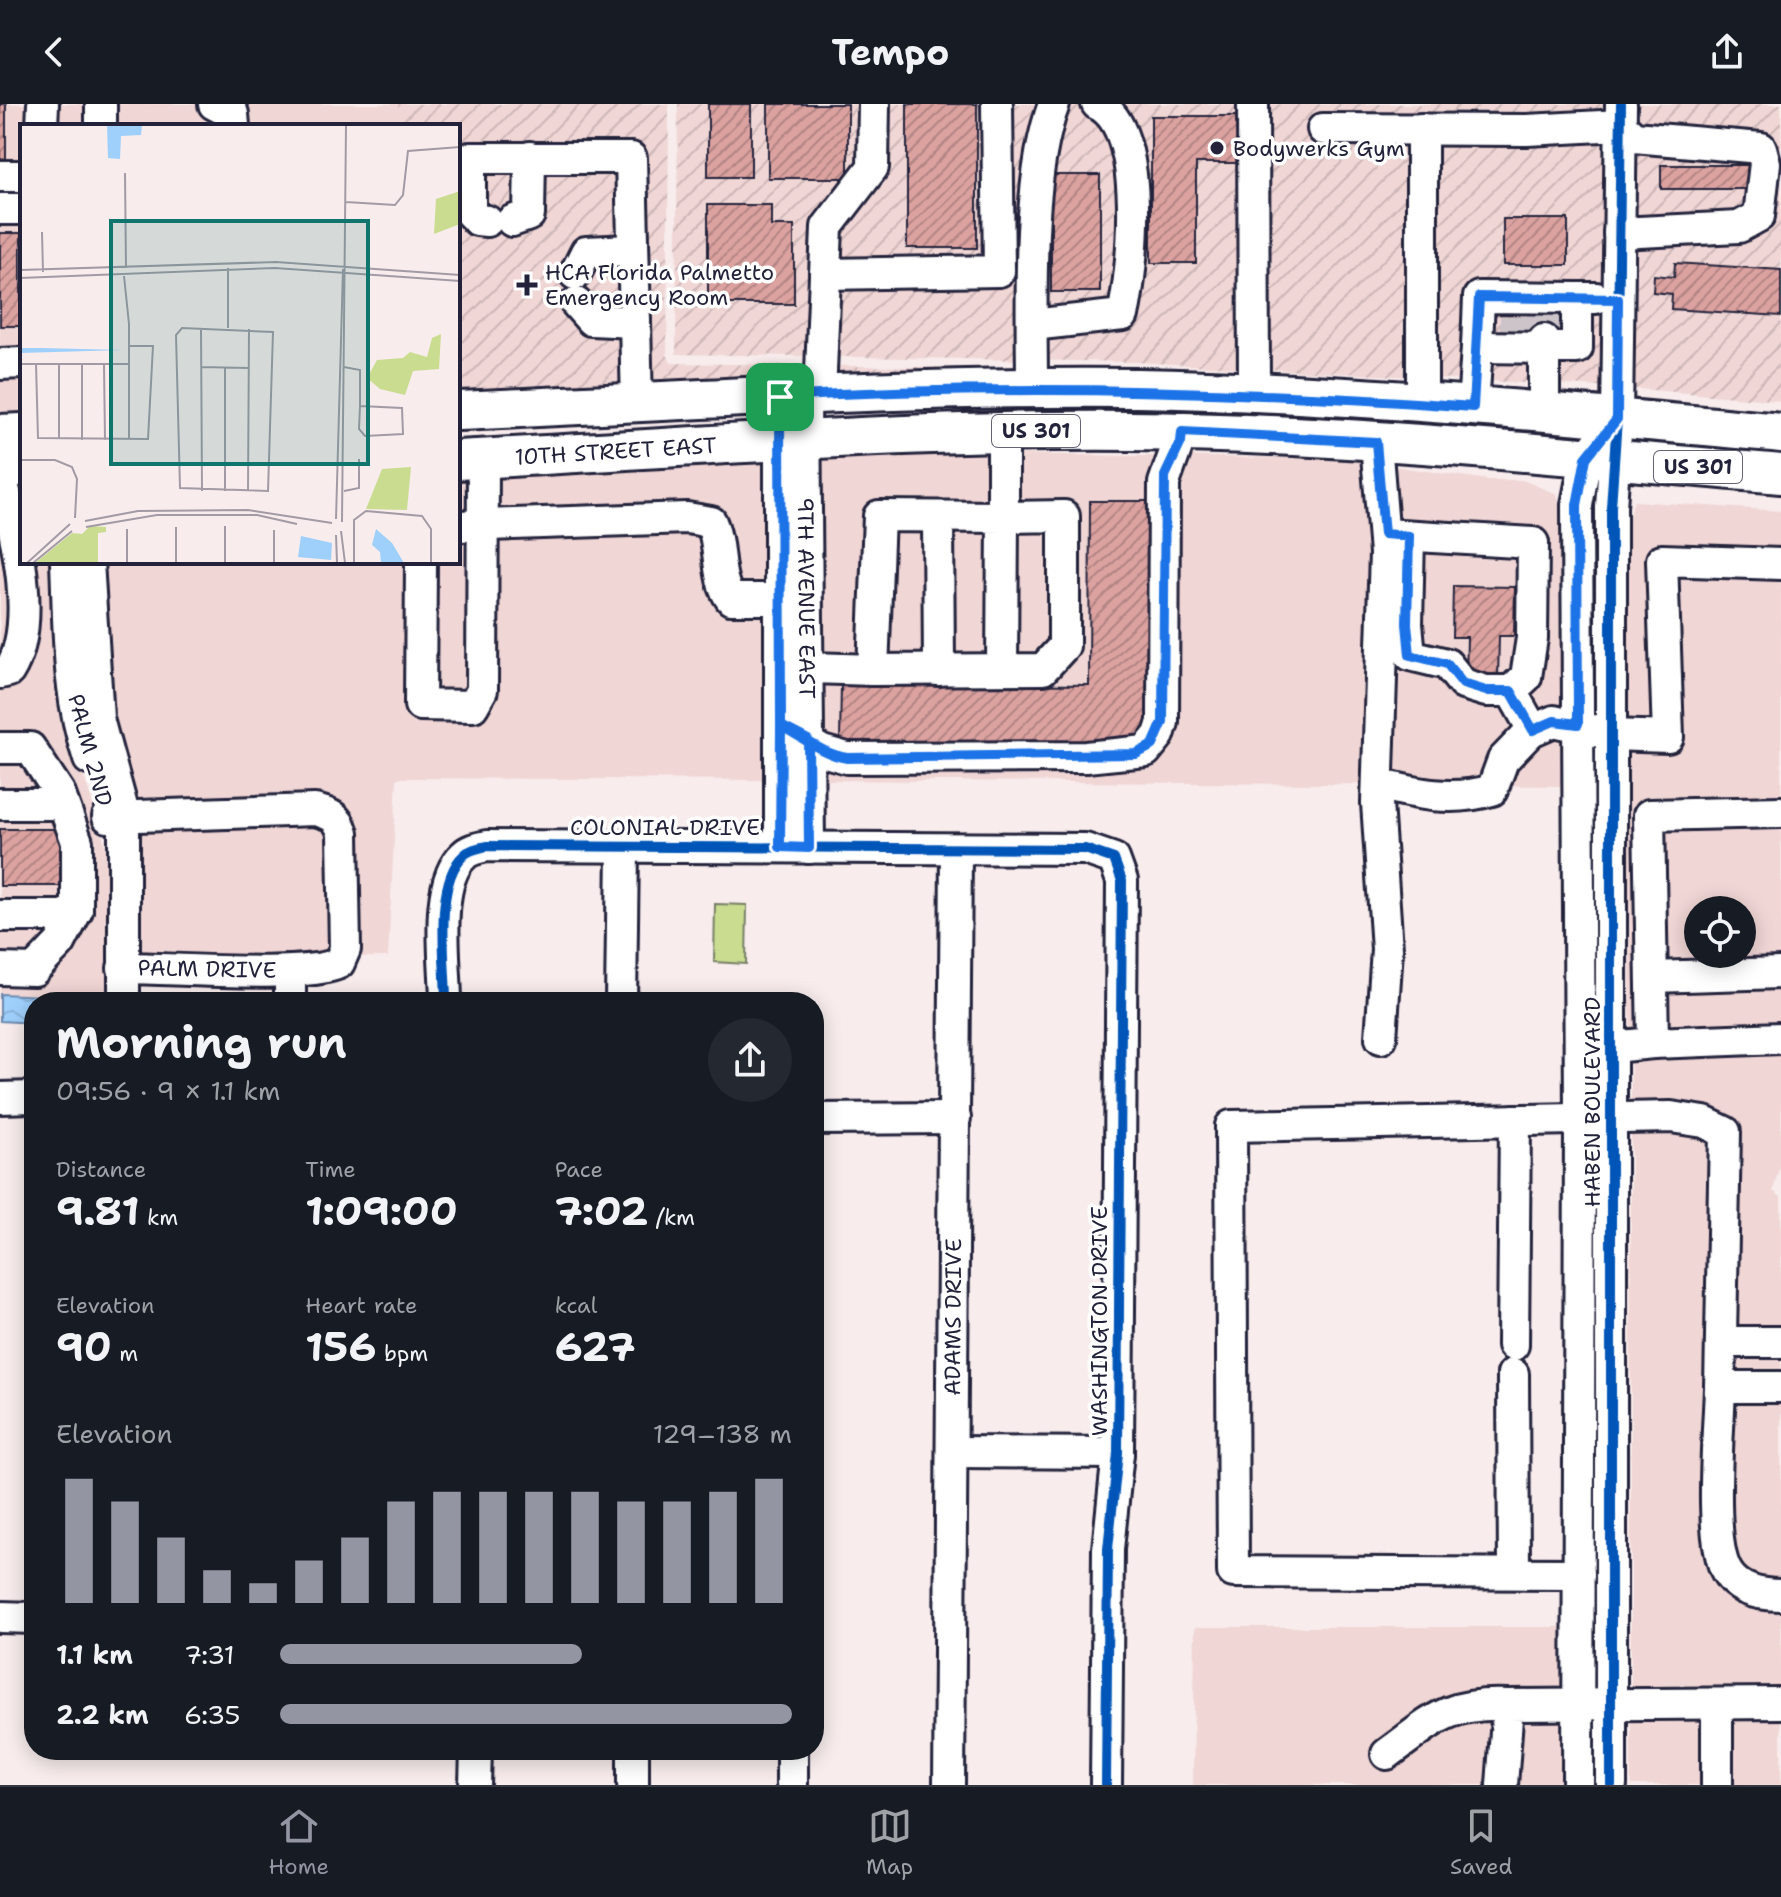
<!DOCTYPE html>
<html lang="en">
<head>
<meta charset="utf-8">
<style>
	:root { --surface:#171b24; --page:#242831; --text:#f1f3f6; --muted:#9ea1a6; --line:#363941; --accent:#9495a2 }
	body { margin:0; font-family:"Shantell Sans",sans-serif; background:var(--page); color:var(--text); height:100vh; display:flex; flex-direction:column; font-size:30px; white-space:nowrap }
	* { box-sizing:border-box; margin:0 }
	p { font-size:26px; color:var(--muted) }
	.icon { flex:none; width:44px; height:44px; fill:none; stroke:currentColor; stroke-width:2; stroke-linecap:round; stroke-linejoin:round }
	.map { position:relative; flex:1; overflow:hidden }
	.details { position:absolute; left:24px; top:888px; width:800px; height:768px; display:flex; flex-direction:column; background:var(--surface); border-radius:32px; box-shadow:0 4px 20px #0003 }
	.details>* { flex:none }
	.controls { position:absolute; left:1684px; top:792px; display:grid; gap:16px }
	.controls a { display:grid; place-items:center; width:72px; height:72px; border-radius:50%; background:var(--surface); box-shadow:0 4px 20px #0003; font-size:40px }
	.pin { position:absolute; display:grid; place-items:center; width:68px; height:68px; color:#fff; margin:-34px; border-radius:16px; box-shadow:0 4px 12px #0006 }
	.round { display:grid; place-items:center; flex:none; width:84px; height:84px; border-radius:42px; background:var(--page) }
	.head { display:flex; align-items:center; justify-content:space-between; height:136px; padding:0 32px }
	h1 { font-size:44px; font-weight:700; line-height:60px }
	.figures { display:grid; grid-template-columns:repeat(3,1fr); gap:12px; height:136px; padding:8px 32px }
	.figures div { display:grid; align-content:center }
	.figures b { font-size:40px; font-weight:700 }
	.figures small { font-size:22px; font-weight:400 }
	.figures p { font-size:22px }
	.chart { height:224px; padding:16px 32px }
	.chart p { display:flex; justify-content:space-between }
	.chart svg { width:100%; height:144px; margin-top:8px; stroke:var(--accent); stroke-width:6 }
	ul { padding:0 32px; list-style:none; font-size:26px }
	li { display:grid; grid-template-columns:128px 96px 1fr; align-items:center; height:60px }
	li i { height:20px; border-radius:10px; background:var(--accent) }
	header { display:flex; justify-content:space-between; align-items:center; height:104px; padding:0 32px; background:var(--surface); font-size:36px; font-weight:700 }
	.dock { display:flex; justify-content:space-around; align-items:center; height:112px; border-top:2px solid var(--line); background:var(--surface); font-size:22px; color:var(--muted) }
	.dock a { display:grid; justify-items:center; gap:4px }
	.dock .on { color:var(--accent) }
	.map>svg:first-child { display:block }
	.built { fill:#f0d6d5; fill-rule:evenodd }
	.industrial { fill:url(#industrial-furrows) }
	.green { fill:#cadc90; stroke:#767f66; stroke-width:2 }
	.water { fill:url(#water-waves); stroke:#6d8aaf; stroke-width:2 }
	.building { fill:url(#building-hatch); stroke:#22223b; stroke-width:2 }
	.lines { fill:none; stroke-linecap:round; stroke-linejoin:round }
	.minor-tunnel { stroke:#cdc4c9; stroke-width:30; stroke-dasharray:30 15; stroke-linecap:butt }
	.minor-casing { stroke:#22223b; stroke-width:36 }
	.major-casing { stroke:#22223b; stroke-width:44 }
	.minor { stroke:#fff; stroke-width:30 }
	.major { stroke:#fff; stroke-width:38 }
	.cycleway-casing { stroke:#fff; stroke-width:15 }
	.cycleway { stroke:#0057b8; stroke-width:10 }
	.route-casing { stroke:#fff; stroke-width:16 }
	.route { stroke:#1a73e8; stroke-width:10 }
	.poi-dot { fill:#22223b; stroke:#fff; stroke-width:3 }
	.labels { text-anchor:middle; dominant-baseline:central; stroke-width:7; stroke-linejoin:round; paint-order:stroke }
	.shield { fill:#fff; stroke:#646476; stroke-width:2 }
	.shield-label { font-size:20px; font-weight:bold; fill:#22223b }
	.poi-label { font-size:22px; fill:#22223b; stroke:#fff; text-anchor:start }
	.street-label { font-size:22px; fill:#22223b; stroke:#fff }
	.inset-road { fill:none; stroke:#a29ba5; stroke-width:2 }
	.view { fill:#0f766e; fill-opacity:0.15; stroke:#0f766e; stroke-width:4 }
	.inset-edge { fill:none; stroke:#22223b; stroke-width:4 }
</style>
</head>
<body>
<header><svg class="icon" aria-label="back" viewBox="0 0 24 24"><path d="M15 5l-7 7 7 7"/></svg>Tempo<svg class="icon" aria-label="share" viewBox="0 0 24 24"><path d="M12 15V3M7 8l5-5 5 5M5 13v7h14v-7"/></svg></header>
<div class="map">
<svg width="1781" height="1681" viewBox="0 0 1781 1681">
	<defs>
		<pattern id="industrial-furrows" width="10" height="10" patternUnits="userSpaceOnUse" patternTransform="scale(2)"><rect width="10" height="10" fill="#f0d6d5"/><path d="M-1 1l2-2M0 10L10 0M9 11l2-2" fill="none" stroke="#ceb7b8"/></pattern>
		<pattern id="water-waves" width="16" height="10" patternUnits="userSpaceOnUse" patternTransform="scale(2)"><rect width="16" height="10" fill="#9fd0fc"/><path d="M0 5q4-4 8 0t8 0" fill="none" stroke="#89b2d9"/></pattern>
		<pattern id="building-hatch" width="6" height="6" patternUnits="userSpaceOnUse" patternTransform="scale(2)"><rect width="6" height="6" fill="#dca2a0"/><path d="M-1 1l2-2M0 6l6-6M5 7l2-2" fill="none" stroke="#b28484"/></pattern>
	</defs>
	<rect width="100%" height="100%" fill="#f8ecec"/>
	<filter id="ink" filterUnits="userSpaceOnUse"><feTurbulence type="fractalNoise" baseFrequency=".0125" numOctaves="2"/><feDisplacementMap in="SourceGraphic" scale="16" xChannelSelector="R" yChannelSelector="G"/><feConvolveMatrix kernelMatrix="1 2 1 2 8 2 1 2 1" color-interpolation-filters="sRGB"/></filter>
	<g filter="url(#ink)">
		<g class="built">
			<path d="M0 0H91V22H22V317L0 318Z"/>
			<rect x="112" y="0" width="286" height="22"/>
			<path d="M921 349 1345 355 1488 376H1522L1557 390 1566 436 1564 682 819 676 816 356Z"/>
			<path d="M770 358V676L397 674 388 853 134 852 108 612 99 458H458V377Z"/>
			<path d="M1634 397 1781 407V1056L1773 1087 1781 1093V1271H1731L1736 1028 1631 1001 1626 423ZM1698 806H1742V850H1698Z"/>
			<path d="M0 404 22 458H55L72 638 101 724 115 785 113 893 0 890Z"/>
			<path d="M1631 1024H1670L1714 1036 1707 1442 1781 1503V1681H1631Z"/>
			<path d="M1730 1294H1781V1479H1759L1736 1462 1728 1440Z"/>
			<path d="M1195 1523H1566L1567 1681H1193Z"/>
		</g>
		<g class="industrial">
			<path d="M398 0H669L667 250 671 259 978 264 749 283 458 296V22H398Z"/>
			<path d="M678 0H1781V297L1640 285 1136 258 676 250Z"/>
		</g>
		<path class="green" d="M715 800 747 801 746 860 714 858Z"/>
		<path class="water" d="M0 890 92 894 91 898H34V919L0 917Z"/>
		<g class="building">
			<rect x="0" y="0" width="6" height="65"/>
			<rect x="708" y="0" width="43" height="73"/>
			<rect x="768" y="0" width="80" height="74"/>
			<rect x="907" y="0" width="70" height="144"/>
			<path d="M1151 12H1247V59H1196V159H1151Z"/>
			<rect x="1661" y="61" width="91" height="24"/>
			<rect x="1051" y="71" width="49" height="117"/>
			<path d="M708 101H771V122H794V200H708Z"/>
			<rect x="1503" y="115" width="65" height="46"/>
			<rect x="0" y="129" width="21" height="93"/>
			<path d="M1675 159 1781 166V212L1671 205 1672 190 1653 188 1654 171 1674 173Z"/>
			<path d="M1090 397H1152L1151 641 840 639 841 579 1089 581Z"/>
			<path d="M1453 482 1515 483 1514 532H1499L1498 576H1466L1467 533H1452Z"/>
			<rect x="0" y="725" width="64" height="57"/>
		</g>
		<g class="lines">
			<g class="minor-tunnel">
				<path d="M1544 211V236"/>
				<path d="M1515 236V212"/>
			</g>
			<g class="minor-casing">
				<g id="minor">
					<path d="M101 0V22"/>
					<path d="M214 0 233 10 234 22"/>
					<path d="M1253 0 1254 288"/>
					<path d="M42 22 43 0"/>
					<path d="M1323 25 1527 26 1621 21 1634 33 1761 44 1765 59 1759 112 1739 123 1619 129"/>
					<path d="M0 72H22"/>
					<path d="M0 105H22"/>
					<path d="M487 117 477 116 470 109V54H631L637 300"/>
					<path d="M512 117 529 111 530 53"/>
					<path d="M575 170 586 148 633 146"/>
					<path d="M825 170 999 167 997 0"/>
					<path d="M576 199 591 216 635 218"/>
					<path d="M1032 221 1123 211C1133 166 1148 23 1097 0"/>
					<path d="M1544 236V244H1577V194H1596"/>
					<path d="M1477 243 1479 193 1577 194"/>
					<path d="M0 260 22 259"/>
					<path d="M1032 284C1032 203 1026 74 1054 0"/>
					<path d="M820 291 827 123 873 63 874 0"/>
					<path id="s1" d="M805 292 809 744"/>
					<path d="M780 293V743"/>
					<path d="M1422 299V25"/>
					<path d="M1473 303 1477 243 1544 244V309"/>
					<path d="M1376 338 1385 449 1377 699 1387 845 1381 934"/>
					<path d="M938 413 939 566"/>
					<path d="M458 422 687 414 711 418C722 442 715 474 731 495H781"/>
					<path d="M1384 430 1533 439 1532 534 1526 573 1511 587 1533 626"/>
					<path d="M1409 432 1407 520 1410 551 1447 560 1463 580 1486 587H1511"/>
					<path d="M66 458C69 525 67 591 89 655"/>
					<path d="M88 458 98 615 124 710V898"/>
					<path d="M421 458 420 601 473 602 482 586 483 355"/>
					<path d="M781 563 873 566 1043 565 1064 542V412L1003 413V327"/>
					<path d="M873 566 879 412 1003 413 1002 565"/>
					<path d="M0 569 9 567C38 521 17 435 4 384"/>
					<path d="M781 622 822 647 847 654 1086 653 1146 647 1159 631 1163 618 1164 379 1182 328"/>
					<path d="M0 644H30L59 688 77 738V806L60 839 34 866 0 865"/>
					<path d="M1378 680C1417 690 1452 698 1492 686L1503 656 1531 627 1554 617 1612 631 1668 633 1662 456 1781 460"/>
					<path d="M0 700H63"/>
					<path d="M108 713 315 706C331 710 338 713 343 729L345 845 339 859C309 875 166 864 123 864"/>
					<path d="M0 812H62L77 806"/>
					<path d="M1652 873 1781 869"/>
					<path d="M290 898V868"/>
					<path d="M446 898C446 859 433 779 464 751 470 745 479 744 487 742L1085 745 1114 755 1122 777 1118 1349 1108 1445 1106 1681"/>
					<path d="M621 898 623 744"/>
					<path d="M1653 939 1781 934"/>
					<path d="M1612 943 1653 939 1649 711 1781 708"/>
					<path d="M0 994 34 993"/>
					<path d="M814 1015 955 1014"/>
					<path d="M1721 1238H1781"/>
					<path d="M1513 1241 1515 1016"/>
					<path d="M1513 1270 1514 1469"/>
					<path d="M1781 1283H1720C1719 1324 1708 1436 1727 1468 1738 1487 1761 1491 1781 1491"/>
					<path d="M952 1348 1118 1349"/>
					<path d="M1579 1470 1233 1468 1231 1022 1671 1013 1704 1018 1725 1028 1720 1283"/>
					<path d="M0 1513 34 1514"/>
					<path d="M1387 1650C1434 1616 1447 1598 1508 1601"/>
					<path d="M475 1681 476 1646"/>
					<path d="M633 1681V1646"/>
					<path d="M792 1681V1646"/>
					<path id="s2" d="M949 1681 956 745"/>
					<path d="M1502 1681 1508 1601 1781 1599"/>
					<path d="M1578 1681 1580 1014 1577 401 1586 354 1601 335"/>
					<path d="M1611 1681V403L1617 315 1621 0"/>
					<path d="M1717 1681V1600"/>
				</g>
			</g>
			<g class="major-casing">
				<g id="major">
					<path d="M458 307C684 297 911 281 1137 284 1352 288 1567 310 1781 329"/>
					<path d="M0 330 22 329"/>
					<path id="s3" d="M458 356C682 344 906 325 1130 327 1347 329 1565 352 1781 370"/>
					<path d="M0 366 22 362"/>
				</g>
			</g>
			<use href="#minor" class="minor"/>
			<use href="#major" class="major"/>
			<g class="cycleway-casing">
				<g id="cycleway">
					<path d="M446 898C446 859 433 779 464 751 470 745 479 744 487 742L1085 745 1114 755 1122 777 1118 1349 1108 1445 1106 1681"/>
					<path d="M1611 1681V403L1617 315 1621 0"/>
				</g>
			</g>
			<use href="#cycleway" class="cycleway"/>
		</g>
	</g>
	<g class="lines" filter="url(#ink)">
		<g class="route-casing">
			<path id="route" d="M780 293 781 622 808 636 809 744 780 743 781 622C803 633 822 650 847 654L1136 650 1153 641 1163 618 1165 372 1181 338 1182 328 1376 338 1384 430 1409 432 1407 520 1410 551 1447 560 1463 580 1486 587H1511L1533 626 1554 617 1578 620 1577 401 1586 354 1617 315 1618 195 1479 193 1473 303C1241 286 1012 280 780 293"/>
		</g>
		<use href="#route" class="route"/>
	</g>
	<g class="poi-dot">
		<circle cx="1217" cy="44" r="8"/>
		<path d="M523 169h8v8h8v8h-8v8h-8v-8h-8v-8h8z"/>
	</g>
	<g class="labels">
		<g class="shield">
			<rect x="992" y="311" width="88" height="32" rx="6"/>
			<rect x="1654" y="347" width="88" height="32" rx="6"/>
		</g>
		<g class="shield-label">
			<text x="1036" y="327">US 301</text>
			<text x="1698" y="363">US 301</text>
		</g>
		<g class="poi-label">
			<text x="1233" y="44">Bodywerks Gym</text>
			<text x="545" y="168">HCA Florida Palmetto<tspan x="545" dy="25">Emergency Room</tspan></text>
		</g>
		<g class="street-label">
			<text stroke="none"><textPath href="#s3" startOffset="158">10TH STREET EAST</textPath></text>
			<text stroke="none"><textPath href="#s1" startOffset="202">9TH AVENUE EAST</textPath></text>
			<text transform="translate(90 646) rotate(75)">PALM 2ND</text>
			<text x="665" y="723">COLONIAL DRIVE</text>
			<text transform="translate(207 865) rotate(1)">PALM DRIVE</text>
			<text transform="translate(1592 998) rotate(-90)">HABEN BOULEVARD</text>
			<text stroke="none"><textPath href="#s2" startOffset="468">ADAMS DRIVE</textPath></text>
			<text transform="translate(1099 1217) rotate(-90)">WASHINGTON DRIVE</text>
		</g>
	</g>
	<g transform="translate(20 20)">
		<rect width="440" height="440" fill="#f8ecec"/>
		<path d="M391 343 387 386 346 385 362 345Z" fill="#cadc90"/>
		<path d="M440 67V100L414 110 416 75ZM421 210 419 245 393 247 385 271 360 265 347 254 357 236 383 234 390 228 407 233 412 214Z" fill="#cadc90"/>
		<path d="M70 402 86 403V408L78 409V439H15L52 409 62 410Z" fill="#cadc90"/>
		<path d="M87 1H122L121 11 101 12 100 35 88 34ZM0 224H20L104 226 0 229ZM356 405 372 419 384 439H361L360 428 352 421ZM281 412 312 419 311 436 278 433Z" fill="#9fd0fc"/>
		<path class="inset-road" d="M105 49 106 144M326 78 375 81 383 71 388 27 440 23M22 108 23 148M208 144V204M0 146 256 138 440 151M104 152 109 200V316M0 154 255 144 440 157M162 204 253 208 248 367 160 364 156 211ZM181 204 182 367M0 240H109M16 240 18 314 128 315 133 222H109M39 240V315M62 241V316M84 241 85 316M181 243 229 244M324 243 340 246V282M205 244V367M340 282 382 284 383 310 345 312 339 305ZM0 336H35L52 343 57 355 55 394M228 367 229 205M324 367 339 364V335M316 395 323 145M65 397 118 387 228 386 312 399M322 398 326 1M205 402V439M66 403 137 391H237L277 400M156 403V439M107 405V439M321 407 325 439M316 411 317 439M7 439 50 400M13 439 52 407M254 439V406M334 439V396L346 387 402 392 411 405V439"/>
		<path class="view" d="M91 97H348V340H91Z"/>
		<rect width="440" height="440" class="inset-edge"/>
	</g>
</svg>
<div class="controls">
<a><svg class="icon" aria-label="locate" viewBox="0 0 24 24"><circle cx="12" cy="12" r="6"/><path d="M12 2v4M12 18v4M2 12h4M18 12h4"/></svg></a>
</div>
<div class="pin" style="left:780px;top:293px;background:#1e9e55"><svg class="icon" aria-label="arrive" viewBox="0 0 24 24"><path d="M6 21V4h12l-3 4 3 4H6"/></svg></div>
<section class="details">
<div class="head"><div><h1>Morning run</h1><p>09:56 · 9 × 1.1 km</p></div><a class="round"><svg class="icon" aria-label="share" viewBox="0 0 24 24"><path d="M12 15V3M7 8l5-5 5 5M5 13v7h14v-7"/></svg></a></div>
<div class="figures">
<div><p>Distance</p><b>9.81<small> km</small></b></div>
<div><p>Time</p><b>1:09:00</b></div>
<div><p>Pace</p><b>7:02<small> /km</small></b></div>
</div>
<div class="figures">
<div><p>Elevation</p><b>90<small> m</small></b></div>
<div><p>Heart rate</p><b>156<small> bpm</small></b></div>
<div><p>kcal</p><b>627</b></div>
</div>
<div class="chart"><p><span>Elevation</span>129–138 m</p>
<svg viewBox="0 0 160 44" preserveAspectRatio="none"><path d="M5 44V6M15 44V13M25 44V24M35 44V34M45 44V38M55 44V31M65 44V24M75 44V13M85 44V10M95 44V10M105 44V10M115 44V10M125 44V13M135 44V13M145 44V10M155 44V6"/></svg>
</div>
<ul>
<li><b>1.1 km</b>7:31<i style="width:59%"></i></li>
<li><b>2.2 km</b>6:35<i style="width:100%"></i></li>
</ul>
</section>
</div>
<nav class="dock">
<a class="on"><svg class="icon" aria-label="home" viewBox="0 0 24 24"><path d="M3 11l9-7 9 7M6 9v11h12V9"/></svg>Home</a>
<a><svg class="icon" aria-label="map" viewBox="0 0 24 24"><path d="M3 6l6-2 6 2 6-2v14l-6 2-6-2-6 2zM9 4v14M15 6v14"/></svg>Map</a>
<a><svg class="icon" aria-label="saved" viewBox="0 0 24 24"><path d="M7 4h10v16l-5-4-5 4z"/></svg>Saved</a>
</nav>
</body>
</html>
